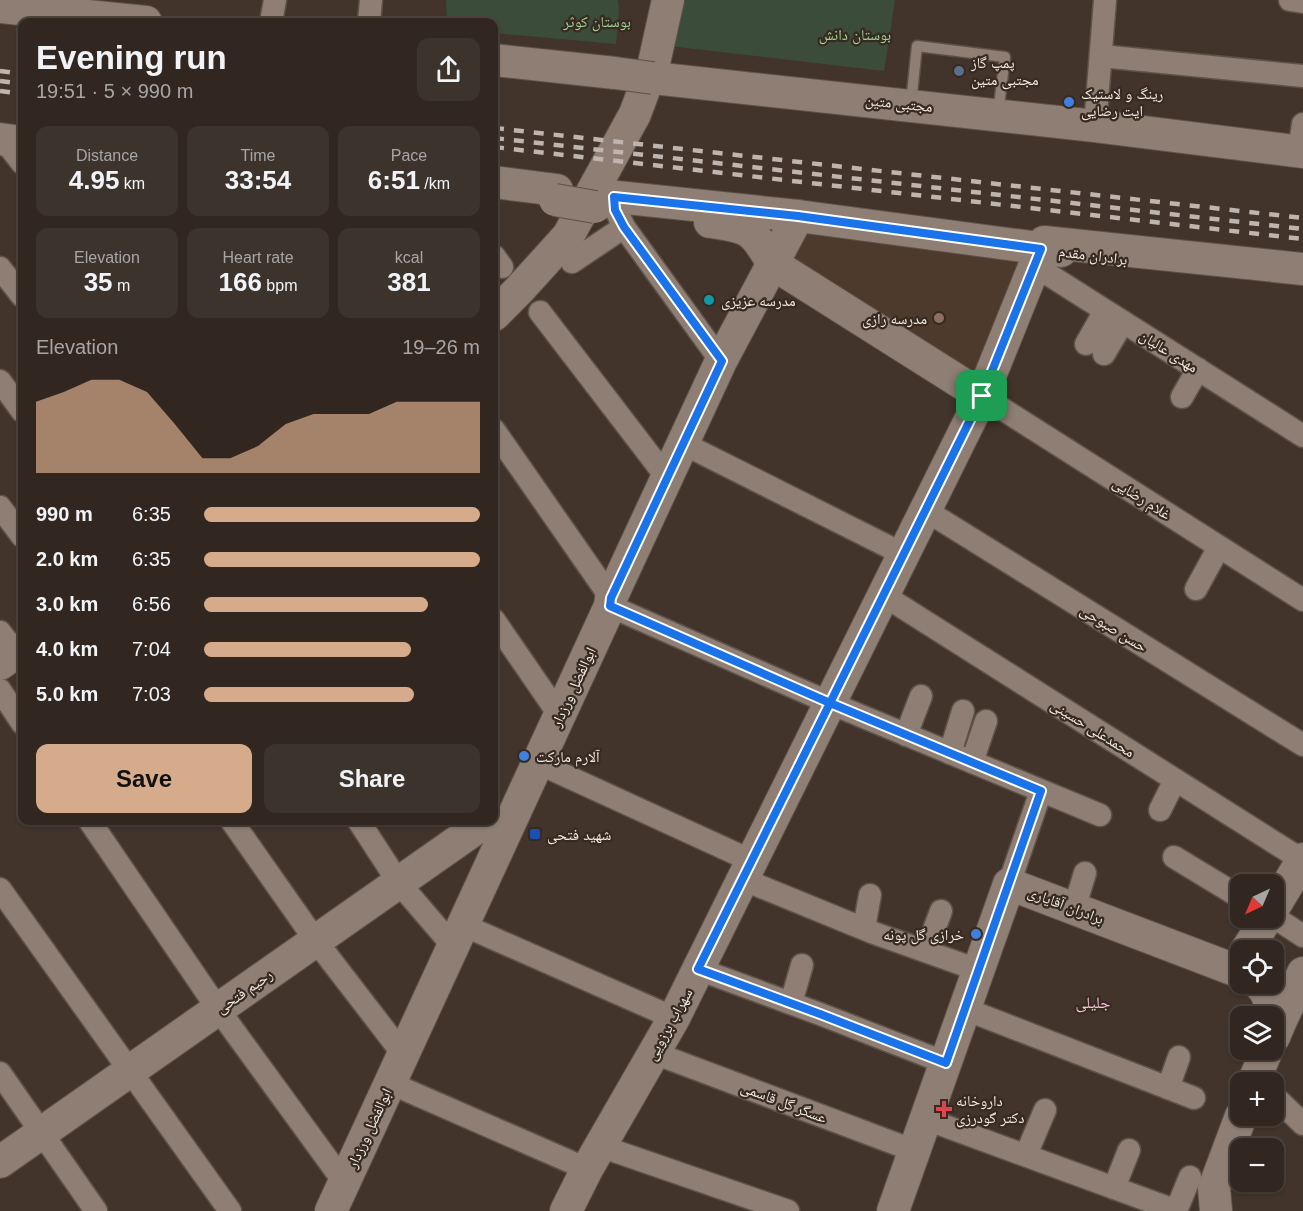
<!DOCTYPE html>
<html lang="en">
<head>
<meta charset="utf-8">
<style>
	:root { --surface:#322720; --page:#3d332d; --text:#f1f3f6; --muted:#a8a5a5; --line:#4d443e; --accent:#d6ab8b }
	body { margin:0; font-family:Helvetica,"Noto Naskh Arabic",sans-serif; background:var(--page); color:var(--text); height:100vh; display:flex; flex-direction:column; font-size:22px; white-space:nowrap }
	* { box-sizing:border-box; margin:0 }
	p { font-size:20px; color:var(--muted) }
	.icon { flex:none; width:33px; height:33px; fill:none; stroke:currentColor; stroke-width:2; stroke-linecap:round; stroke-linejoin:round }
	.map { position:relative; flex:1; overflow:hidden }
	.drawer { position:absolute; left:18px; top:18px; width:480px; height:807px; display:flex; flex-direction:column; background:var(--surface); border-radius:12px; box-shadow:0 2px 4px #0004,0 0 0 2px var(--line) }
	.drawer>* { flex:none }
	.needle { width:39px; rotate:224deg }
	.tools { position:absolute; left:1230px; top:874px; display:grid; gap:12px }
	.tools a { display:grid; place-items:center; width:54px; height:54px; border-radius:12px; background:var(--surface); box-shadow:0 2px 4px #0004,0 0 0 2px var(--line); font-size:30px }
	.pin { position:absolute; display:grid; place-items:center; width:51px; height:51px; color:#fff; margin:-26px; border-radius:12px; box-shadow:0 3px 9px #0006 }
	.round { display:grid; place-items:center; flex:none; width:63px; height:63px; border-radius:12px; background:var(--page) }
	.head { display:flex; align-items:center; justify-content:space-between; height:102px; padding:0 18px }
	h1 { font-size:33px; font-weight:800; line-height:45px }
	.metrics { display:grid; grid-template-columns:repeat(3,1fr); gap:9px; height:102px; padding:6px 18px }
	.metrics div { display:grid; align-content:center; border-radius:12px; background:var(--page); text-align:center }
	.metrics b { font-size:26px; font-weight:800 }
	.metrics small { font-size:16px; font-weight:400 }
	.metrics p { font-size:16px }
	.chart { height:168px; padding:12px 18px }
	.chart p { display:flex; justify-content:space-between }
	.chart svg { width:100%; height:108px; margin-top:6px; fill:var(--accent); opacity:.7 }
	.button { display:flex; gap:12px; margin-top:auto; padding:12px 18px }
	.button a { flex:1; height:69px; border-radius:12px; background:var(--accent); color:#111; font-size:24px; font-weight:800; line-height:69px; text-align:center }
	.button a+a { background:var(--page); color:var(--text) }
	ul { padding:0 18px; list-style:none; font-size:20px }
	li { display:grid; grid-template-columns:96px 72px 1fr; align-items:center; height:45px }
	li i { height:15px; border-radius:8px; background:var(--accent) }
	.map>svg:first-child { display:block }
	.built { fill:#4e3a2d }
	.green { fill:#3b4d3a }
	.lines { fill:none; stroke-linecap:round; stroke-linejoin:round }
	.lane-casing { stroke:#5d5249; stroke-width:13 }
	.street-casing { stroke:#5d5249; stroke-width:25 }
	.secondary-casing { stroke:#5d5249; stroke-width:34 }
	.lane { stroke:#8e7e73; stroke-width:10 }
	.street { stroke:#8e7e73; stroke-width:22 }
	.secondary { stroke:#8e7e73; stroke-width:32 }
	.rail { stroke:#bfb5ae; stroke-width:4.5; stroke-dasharray:10 10; stroke-linecap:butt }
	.secondary-bridge-casing { stroke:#5d5249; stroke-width:34; stroke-linecap:butt }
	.secondary-bridge { stroke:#8e7e73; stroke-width:32 }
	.route-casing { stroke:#fff; stroke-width:12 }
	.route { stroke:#1a73e8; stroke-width:8 }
	.service-dot { fill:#5c6f8a; stroke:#372a21; stroke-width:2 }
	.shop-dot { fill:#3f7fe0; stroke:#372a21; stroke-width:2 }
	.culture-dot { fill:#0f9aa8; stroke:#372a21; stroke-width:2 }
	.education-dot { fill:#8d6e63; stroke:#372a21; stroke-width:2 }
	.transit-dot { fill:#1a4fb4; stroke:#372a21; stroke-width:2 }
	.health-dot { fill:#e0444e; stroke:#372a21; stroke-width:2 }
	.labels { text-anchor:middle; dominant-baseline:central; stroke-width:4.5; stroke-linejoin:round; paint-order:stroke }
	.park-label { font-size:15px; fill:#a1d49c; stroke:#372a21 }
	.poi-label { font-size:15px; fill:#f3eae4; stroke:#372a21; text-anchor:start }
	.street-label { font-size:15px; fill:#f3eae4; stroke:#372a21 }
	.neighbourhood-label { font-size:16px; fill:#f6c6d9; stroke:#372a21 }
</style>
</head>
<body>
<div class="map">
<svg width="1303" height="1211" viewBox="0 0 1303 1211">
	<rect width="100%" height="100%" fill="#42342b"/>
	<path class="built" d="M811 228 1022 253 973 374 791 261Z"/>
	<g class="green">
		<path d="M446 0H618L619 10 616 44 494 33V22H447Z"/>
		<path d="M677 0H895L884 71 670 46Z"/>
	</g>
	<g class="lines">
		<g class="lane-casing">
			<path id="lane" d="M911 103 917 46 1005 57 998 114"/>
		</g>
		<g class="street-casing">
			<g id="street">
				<path d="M1290 0 1303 2"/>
				<path d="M271 22 275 0"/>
				<path d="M369 22 371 0"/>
				<path d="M1101 56 1303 76"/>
				<path d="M1095 126 1105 0"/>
				<path d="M4 140 22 163"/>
				<path d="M1299 152 1303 124"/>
				<path d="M616 210 624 227 721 361"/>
				<path d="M494 256 502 267"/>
				<path d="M572 262 624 227"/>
				<path d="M1035 266 1303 436"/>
				<path d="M0 268 22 296"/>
				<path d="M540 312 668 479"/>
				<path d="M1086 344 1105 311"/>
				<path d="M1104 354 1123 322"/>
				<path d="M0 381 22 411"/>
				<path d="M982 396 1303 600"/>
				<path d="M1182 397 1198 369"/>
				<path d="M494 430 611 598"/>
				<path d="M684 444 903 554"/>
				<path d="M0 507 22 536"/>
				<path d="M925 510 1303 745"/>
				<path d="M1196 589 1219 547"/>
				<path d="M883 595 1302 860"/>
				<path d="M610 606 830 703 1100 815"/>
				<path d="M494 620 560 716"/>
				<path d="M0 632 16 653"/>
				<path d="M0 690 22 723"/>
				<path d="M906 735 921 696"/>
				<path d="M950 753 963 711"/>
				<path d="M972 762 986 721"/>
				<path d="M538 763 752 861"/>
				<path d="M1160 810 1175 780"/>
				<path d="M89 820 218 1009 344 1182"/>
				<path d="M231 820 316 941 403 1054"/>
				<path d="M358 820 399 883 453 946"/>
				<path d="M1174 857 1240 897"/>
				<path d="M742 879 874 933 978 970"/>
				<path d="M1009 884 1041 791"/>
				<path d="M0 889 230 1211"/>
				<path d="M1074 909 1085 873"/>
				<path d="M1274 917 1303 936"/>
				<path d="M463 925 674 1018"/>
				<path d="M864 928 870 895"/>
				<path d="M926 951 941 911"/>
				<path d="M698 969 820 1014 946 1063"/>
				<path d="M791 1003 802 965"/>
				<path d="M965 1009 1194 1098"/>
				<path d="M654 1053 915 1151"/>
				<path d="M0 1073 96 1211"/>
				<path d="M390 1083 587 1169"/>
				<path d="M1168 1088 1179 1057"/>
				<path d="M1274 1096 1303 1124"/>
				<path d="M926 1119 1177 1211"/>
				<path d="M600 1146 788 1211"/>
				<path d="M1026 1155 1045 1110"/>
				<path d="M1114 1188 1129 1150"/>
				<path d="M1176 1211 1190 1177"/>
			</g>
		</g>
		<g class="secondary-casing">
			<g id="secondary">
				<path d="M0 7 146 22"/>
				<path d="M494 60 615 73"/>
				<path d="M653 78 1095 126 1303 152"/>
				<path d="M0 139 22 142"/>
				<path d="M494 182 557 190"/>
				<path d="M598 195 798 216 1061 251"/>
				<path d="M710 222C749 227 753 229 773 264L982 396"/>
				<path d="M494 315 519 290 568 236 635 114 654 63 668 0"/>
				<path d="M0 664 22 648"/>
				<path d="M1274 907 1303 859"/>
				<path d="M1246 951 1267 918"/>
				<path d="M1259 984 1266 992 1278 1027 1274 1037"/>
				<path d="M1278 1027 1303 973"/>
				<path d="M1253 1083 1267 1050"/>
				<path d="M0 1162 488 820"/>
				<path d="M331 1211 610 606 611 598 721 361 798 216"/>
				<path d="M566 1211 587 1169 674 1018 982 396 1044 242 1303 269"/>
				<path d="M893 1211 1009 884 1240 972"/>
				<path d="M1216 1211 1214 1188 1241 1116"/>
			</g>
		</g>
		<use href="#lane" class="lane"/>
		<use href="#street" class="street"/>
		<use href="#secondary" class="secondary"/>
		<g class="rail">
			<path d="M0 71 22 74"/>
			<path d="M0 81 22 84"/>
			<path d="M0 91 22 94"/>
			<path d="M494 128 1303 218"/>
			<path d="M494 138 1303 229"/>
			<path d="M494 147 1303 239"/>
		</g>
		<g class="secondary-bridge-casing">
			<g id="secondary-bridge">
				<path d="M615 73 653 78"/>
				<path d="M555 200 595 207"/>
			</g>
		</g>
		<use href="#secondary-bridge" class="secondary-bridge"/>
	</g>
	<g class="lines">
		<g class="route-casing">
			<path id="route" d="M982 396 830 703 1041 791 946 1063 820 1014 698 969 830 703 610 606 611 598 722 361 624 227 615 210 614 197 798 216 1041 249 982 396"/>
		</g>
		<use href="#route" class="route"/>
	</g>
	<circle class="service-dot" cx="959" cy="71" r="6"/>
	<g class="shop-dot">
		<circle cx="1069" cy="102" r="6"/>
		<circle cx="524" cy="756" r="6"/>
		<circle cx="976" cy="934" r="6"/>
	</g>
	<circle class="culture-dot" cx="709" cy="300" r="6"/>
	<circle class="education-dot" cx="939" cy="318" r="6"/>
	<rect class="transit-dot" x="529" y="828" width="12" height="12" rx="3"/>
	<path class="health-dot" d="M941 1100h6v6h6v6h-6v6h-6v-6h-6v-6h6z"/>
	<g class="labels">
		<g class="park-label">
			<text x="597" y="21">بوستان کوثر</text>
			<text x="855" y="34">بوستان دانش</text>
		</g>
		<g class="poi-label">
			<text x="971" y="62">پمپ گاز<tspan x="971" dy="17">مجتبی متین</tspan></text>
			<text x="1081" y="93">رینگ و لاستیک<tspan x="1081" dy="17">ایت رضایی</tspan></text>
			<text x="721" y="300">مدرسه عزیزی</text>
			<text x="927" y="318" text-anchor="end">مدرسه رازی</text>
			<text x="536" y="756">آلارم مارکت</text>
			<text x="547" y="834">شهید فتحی</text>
			<text x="964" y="934" text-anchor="end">خرازی گل پونه</text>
			<text x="956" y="1100">داروخانه<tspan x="956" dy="17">دکتر گودرزی</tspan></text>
		</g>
		<g class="street-label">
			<text transform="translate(899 103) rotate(6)">مجتبی متین</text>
			<text transform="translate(1093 255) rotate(7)">برادران مقدم</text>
			<text transform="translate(1169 351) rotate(32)">مهدی عالیان</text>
			<text transform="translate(1142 498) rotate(32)">غلام رضایی</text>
			<text transform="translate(1114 628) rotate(32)">حسن صبوحی</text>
			<text transform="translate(573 687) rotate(-65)">ابوالفضل ورزدار</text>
			<text transform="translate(1093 728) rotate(32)">محمدعلی حسینی</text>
			<text transform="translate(1066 905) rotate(21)">برادران آقایاری</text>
			<text transform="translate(244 991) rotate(-35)">رحیم فتحی</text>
			<text transform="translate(669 1024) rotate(-61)">سهراب برزویی</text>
			<text transform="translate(784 1102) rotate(21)">عسگر گل قاسمی</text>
			<text transform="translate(369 1128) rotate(-65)">ابوالفضل ورزدار</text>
		</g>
		<g class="neighbourhood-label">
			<text x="1093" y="1002">جلیلی</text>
		</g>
	</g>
</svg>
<div class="tools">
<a><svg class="needle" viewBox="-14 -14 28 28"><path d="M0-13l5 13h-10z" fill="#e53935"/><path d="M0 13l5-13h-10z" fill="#a8a5a5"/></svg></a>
<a><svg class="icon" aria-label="locate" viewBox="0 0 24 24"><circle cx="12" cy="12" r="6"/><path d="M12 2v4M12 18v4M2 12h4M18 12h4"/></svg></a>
<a><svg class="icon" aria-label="layers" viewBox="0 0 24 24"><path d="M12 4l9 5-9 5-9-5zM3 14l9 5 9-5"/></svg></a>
<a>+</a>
<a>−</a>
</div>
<div class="pin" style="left:982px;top:396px;background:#1e9e55"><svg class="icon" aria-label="arrive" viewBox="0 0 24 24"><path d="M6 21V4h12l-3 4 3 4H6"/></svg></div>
<section class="drawer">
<div class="head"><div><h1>Evening run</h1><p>19:51 · 5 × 990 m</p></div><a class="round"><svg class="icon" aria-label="share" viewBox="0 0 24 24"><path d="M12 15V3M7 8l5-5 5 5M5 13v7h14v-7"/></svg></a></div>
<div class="metrics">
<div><p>Distance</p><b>4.95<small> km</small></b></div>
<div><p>Time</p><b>33:54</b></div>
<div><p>Pace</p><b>6:51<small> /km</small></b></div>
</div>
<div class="metrics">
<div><p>Elevation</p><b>35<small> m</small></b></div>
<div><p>Heart rate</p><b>166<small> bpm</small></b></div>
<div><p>kcal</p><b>381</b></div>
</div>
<div class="chart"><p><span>Elevation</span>19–26 m</p>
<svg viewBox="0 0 160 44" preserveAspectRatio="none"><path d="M0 44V15L10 11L20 6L30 6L40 11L50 24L60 38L70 38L80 33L90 24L100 20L110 20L120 20L130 15L140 15L150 15L160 15V44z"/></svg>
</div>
<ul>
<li><b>990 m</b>6:35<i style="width:100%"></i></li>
<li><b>2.0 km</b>6:35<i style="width:100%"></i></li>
<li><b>3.0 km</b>6:56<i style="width:81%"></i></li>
<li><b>4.0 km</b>7:04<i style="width:75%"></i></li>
<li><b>5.0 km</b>7:03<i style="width:76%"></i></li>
</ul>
<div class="button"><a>Save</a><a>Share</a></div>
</section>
</div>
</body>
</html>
